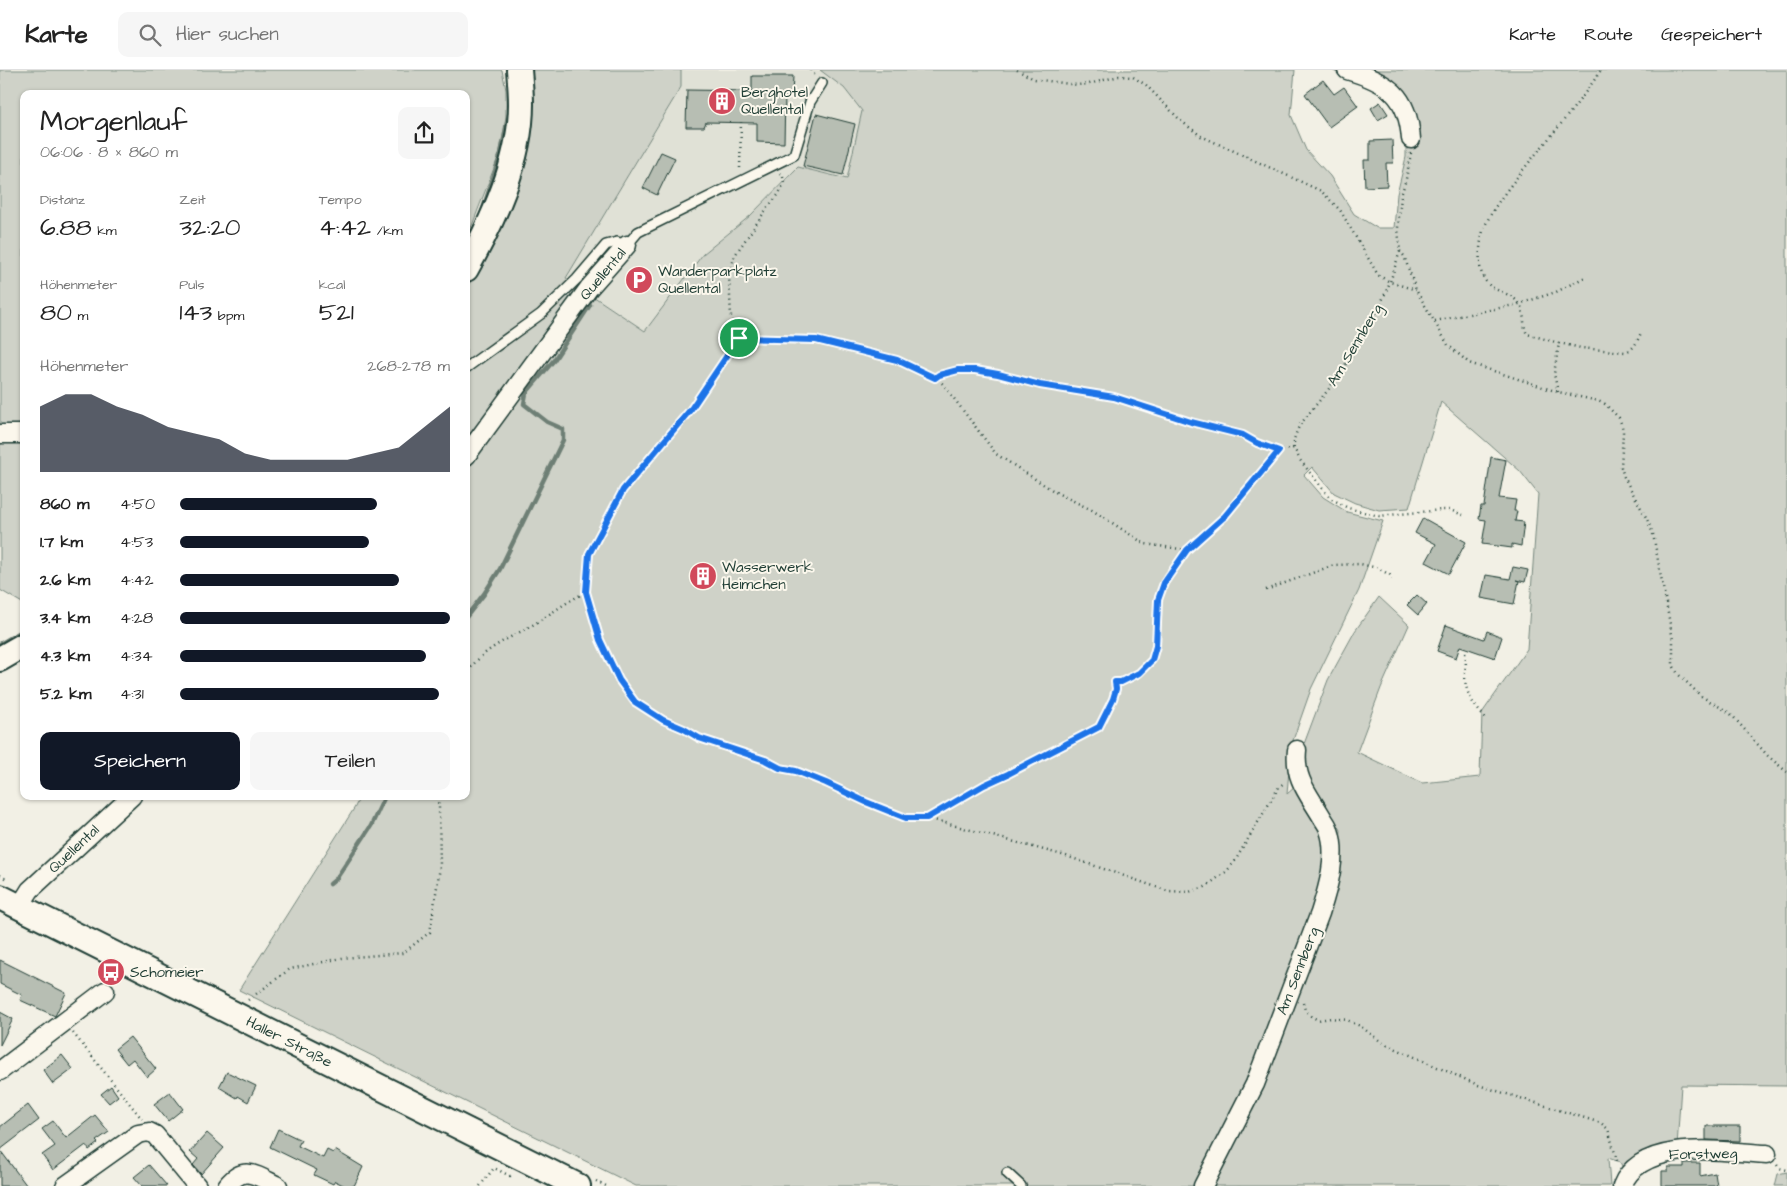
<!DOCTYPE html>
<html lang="de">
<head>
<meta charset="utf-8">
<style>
	:root { --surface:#fff; --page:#f6f6f6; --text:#222; --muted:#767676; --line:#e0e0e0; --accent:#111827 }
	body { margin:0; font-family:"Architects Daughter",sans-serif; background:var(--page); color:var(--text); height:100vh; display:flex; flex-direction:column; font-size:19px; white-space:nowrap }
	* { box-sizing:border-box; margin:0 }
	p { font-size:16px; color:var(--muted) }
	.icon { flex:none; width:28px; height:28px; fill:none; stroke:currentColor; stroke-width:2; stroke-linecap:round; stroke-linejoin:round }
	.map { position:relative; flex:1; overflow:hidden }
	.drawer { position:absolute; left:20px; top:20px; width:450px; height:710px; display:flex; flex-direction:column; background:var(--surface); border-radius:10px; box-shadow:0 1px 4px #0004 }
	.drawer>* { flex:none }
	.pin { position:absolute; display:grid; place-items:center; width:42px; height:42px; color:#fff; margin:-21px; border:2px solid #fff; border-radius:50%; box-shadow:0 1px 5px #0007 }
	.round { display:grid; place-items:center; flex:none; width:52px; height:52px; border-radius:10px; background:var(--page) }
	.headline { display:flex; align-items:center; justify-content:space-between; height:85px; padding:0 20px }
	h1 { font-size:28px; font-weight:600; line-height:38px }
	.figures { display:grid; grid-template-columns:repeat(3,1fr); gap:8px; height:85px; padding:5px 20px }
	.figures div { display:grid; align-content:center }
	.figures b { font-size:25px; font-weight:600 }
	.figures small { font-size:14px; font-weight:400 }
	.figures p { font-size:14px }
	.chart { height:140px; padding:10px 20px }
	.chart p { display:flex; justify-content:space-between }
	.chart svg { width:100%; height:90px; margin-top:5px; fill:var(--accent); opacity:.7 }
	.button { display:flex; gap:10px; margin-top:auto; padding:10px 20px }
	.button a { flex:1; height:58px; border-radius:10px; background:var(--accent); color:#fff; font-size:20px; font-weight:600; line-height:58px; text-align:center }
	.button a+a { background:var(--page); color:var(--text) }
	ul { padding:0 20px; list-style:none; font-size:16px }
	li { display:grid; grid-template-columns:80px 60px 1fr; align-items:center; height:38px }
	li i { height:12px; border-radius:6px; background:var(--accent) }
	header { display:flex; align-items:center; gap:30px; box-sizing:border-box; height:70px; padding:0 25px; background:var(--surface); border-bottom:1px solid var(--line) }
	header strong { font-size:24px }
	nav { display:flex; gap:28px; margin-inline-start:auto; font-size:18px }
	.search { width:350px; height:45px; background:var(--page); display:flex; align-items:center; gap:12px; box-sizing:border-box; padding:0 18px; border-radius:10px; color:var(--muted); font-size:19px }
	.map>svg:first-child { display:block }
	.built { fill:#e0e1d6 }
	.green { fill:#cfd2c8; stroke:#77887e }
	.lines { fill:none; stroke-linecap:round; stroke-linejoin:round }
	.stream { stroke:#6e7f75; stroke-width:4.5 }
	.building { fill:#b7beb3; stroke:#1f3d34 }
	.service-casing { stroke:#1f3d34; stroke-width:12 }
	.minor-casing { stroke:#1f3d34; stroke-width:21 }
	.secondary-casing { stroke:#1f3d34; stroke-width:28 }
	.path { stroke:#1f3d34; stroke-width:2.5; stroke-dasharray:1 4; stroke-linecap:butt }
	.service { stroke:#fbf7ec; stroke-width:9 }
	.minor { stroke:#fbf7ec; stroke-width:18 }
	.secondary { stroke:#fbf7ec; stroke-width:24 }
	.route-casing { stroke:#fff; stroke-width:10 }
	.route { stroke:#1a73e8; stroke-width:6 }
	.labels { text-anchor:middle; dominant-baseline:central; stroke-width:4; stroke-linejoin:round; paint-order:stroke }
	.poi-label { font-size:15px; fill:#1f3d34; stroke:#fbf7ec; text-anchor:start }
	.street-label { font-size:15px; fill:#1f3d34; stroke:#fbf7ec }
</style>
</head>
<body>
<header>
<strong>Karte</strong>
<div class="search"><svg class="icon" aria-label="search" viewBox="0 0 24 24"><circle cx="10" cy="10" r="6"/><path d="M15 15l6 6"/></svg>Hier suchen</div>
<nav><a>Karte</a><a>Route</a><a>Gespeichert</a></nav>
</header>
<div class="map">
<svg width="1787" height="1116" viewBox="0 0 1787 1116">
	<rect width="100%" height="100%" fill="#f2f0e5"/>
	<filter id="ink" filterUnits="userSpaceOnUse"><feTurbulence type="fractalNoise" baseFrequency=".02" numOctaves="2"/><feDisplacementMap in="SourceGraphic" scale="10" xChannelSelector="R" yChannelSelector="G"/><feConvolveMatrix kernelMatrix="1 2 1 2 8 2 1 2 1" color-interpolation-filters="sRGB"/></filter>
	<g filter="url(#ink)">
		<path class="built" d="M681 0H820L844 18 862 41 847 109 798 97 750 146 703 184 645 261 566 208 681 17Z"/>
		<g class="green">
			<path d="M0 0H502L506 20V46L503 66 499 85 466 171V24H24V534L0 520Z"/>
			<path d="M528 0H681V17L566 208 645 261 703 184 750 146 798 97 847 109 862 41 844 18 820 0H1295L1291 45 1306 80 1330 106 1354 144 1377 158H1394L1397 124 1406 87V62L1403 46 1383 19 1342 6 1332 0H1787V1016L1681 1015 1677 1077 1623 1098 1620 1092 1608 1088 1610 1116H1209L1258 1028 1336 816 1341 760 1304 700 1301 682 1328 610 1355 561 1379 527 1409 555 1381 618 1357 682 1422 713 1480 707 1482 643 1527 579 1538 424 1520 401 1441 332 1409 438 1379 440 1355 433 1334 423 1312 397 1304 405 1323 427 1347 442 1383 451 1359 520 1311 619 1291 676 1287 724 1295 717 1325 762 1322 827 1248 1011 1193 1116H636L239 920 355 737 360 726H466V218L484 191Z"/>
			<path d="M1787 1102V1116H1775L1778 1104Z"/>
		</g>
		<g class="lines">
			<g class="stream">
				<path d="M482 142 501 84 509 44"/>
				<path d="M466 547 484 524 500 499 563 370V359L547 352 524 334 526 323 554 290 590 235"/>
				<path d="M0 574 24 560"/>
				<path d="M330 814 336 809 371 756 385 726"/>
			</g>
		</g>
		<g class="building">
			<path d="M752 6H793L792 25H785L784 73 757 72V53L706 52 704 57H686L687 20 752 21Z"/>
			<path d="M1323 10 1334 24 1344 17 1358 36 1329 57 1305 24Z"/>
			<path d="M1380 32 1388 44 1378 50 1371 38Z"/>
			<path d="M816 44 855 54 843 105 803 96Z"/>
			<path d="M1392 70 1393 93H1386L1387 116 1365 117 1364 90H1370V71Z"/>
			<path d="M661 82 675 88 657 125 643 118Z"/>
			<path d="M1491 387 1506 390 1499 428 1516 430 1514 441H1517L1515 451 1524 452 1521 476 1512 474V478L1482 474 1486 450 1479 449 1481 436H1484Z"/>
			<path d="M1423 448 1466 472 1449 504 1426 492 1436 474 1415 463Z"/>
			<path d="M1513 497 1528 500 1525 512 1516 510 1519 511 1514 534 1481 528 1486 505 1510 509Z"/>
			<path d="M1417 525 1427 534 1418 545 1407 535Z"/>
			<path d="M1446 555 1484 569 1487 561 1502 567 1495 588 1460 576 1456 588 1437 581Z"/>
			<path d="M0 890 66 923 55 946 20 930 22 925 0 914Z"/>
			<path d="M0 942 13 949 0 975Z"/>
			<path d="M130 967 156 999 147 1007 133 989 127 994 115 979Z"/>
			<path d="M62 985 73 999 53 1014 43 1000Z"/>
			<path d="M227 1002 256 1016 248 1032 238 1026 237 1028 219 1017Z"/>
			<path d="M111 1016 118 1026 109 1033 101 1024Z"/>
			<path d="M170 1022 183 1039 168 1051 154 1034Z"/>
			<path d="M28 1035 39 1050 0 1080V1057Z"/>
			<path d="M95 1045 109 1062 96 1071 98 1073 89 1080 86 1075 53 1100 42 1085 55 1076 42 1059 53 1051 66 1068Z"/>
			<path d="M1706 1056H1740V1071L1706 1070Z"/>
			<path d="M278 1059 301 1070 298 1076 323 1088 327 1080 333 1083 335 1080 363 1097 354 1116H345L335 1111 333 1114 314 1105 317 1100 270 1077Z"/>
			<path d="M207 1063 224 1078 201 1104 193 1095 198 1089 190 1082Z"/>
			<path d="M0 1080 27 1116H0Z"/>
			<path d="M1684 1093H1700V1106L1715 1103 1717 1116H1662V1101H1668V1097H1684Z"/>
			<path d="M149 1095 167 1116H142L134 1107Z"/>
		</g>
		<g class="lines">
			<g class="service-casing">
				<g id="service">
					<path d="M466 298 541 244 577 209 606 175 617 172 627 175 638 162 794 85 810 32 822 13"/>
					<path d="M1007 1103 1021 1116"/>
				</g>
			</g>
			<g class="minor-casing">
				<g id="minor">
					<path d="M1347 0C1388 12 1408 25 1411 69"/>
					<path d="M0 364H24"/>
					<path d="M466 386 589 218 627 175"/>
					<path d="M20 836 30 820 132 726"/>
					<path d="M0 1001 105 921"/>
					<path d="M65 1116 138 1064 149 1062 155 1065 197 1116"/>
					<path d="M227 1116C244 1094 257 1106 278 1116"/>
					<path d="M1203 1116 1255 1014 1320 843C1328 818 1338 785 1329 760 1328 755 1324 751 1322 747 1308 723 1294 709 1297 680"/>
					<path d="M1622 1116C1641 1067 1726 1082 1767 1084"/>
				</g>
			</g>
			<g class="secondary-casing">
				<g id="secondary">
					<path d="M466 199C493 151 521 91 521 34 521 23 520 11 519 0"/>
					<path d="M0 589 24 575"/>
					<path d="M0 827 578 1116"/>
				</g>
			</g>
			<g class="path">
				<path d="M811 0 815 5"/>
				<path d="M1017 0 1034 9 1077 15 1089 14 1119 6 1133 7 1146 15 1181 51 1201 66 1321 121 1340 140 1378 205 1390 212 1416 220"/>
				<path d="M1411 83 1406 109 1401 126 1398 158 1400 181 1390 212 1379 238 1354 282 1328 320 1299 356 1294 369V378L1300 390 1330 428 1348 438 1379 446 1441 440H1450L1463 445"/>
				<path d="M740 98 741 52"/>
				<path d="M780 103 783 107 784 113 779 124 768 137 735 185 729 205 731 247 739 268 816 270 897 290 935 307 943 314 996 384 1057 423 1092 440 1145 474 1187 480 1225 446 1279 381 1294 378"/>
				<path d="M1400 181 1404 186 1416 220 1448 275 1469 293 1558 322 1598 331 1605 334 1619 348 1622 356 1623 362 1621 397 1624 407 1647 449 1653 464 1673 570V595L1678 604 1701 626 1730 643 1768 686 1787 702"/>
				<path d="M1435 251 1519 234 1556 222 1585 207"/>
				<path d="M739 268 691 339 623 420 589 484 586 522 600 570 619 611 635 632 663 650 684 659 699 668 765 690 780 698 796 701 826 713 866 732 906 748H927L1066 786 1168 821 1189 822 1205 817 1226 802 1235 791 1279 717 1285 712"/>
				<path d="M1559 273 1581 278 1625 282C1635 279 1637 271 1641 263"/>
				<path d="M935 307 939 305 958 300H975L998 304 1040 315 1114 327 1191 352 1243 365 1257 373 1279 381"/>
				<path d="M1558 322 1554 304 1559 273 1527 264C1522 254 1526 241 1518 232 1504 218 1488 224 1481 201 1478 191 1480 166 1485 156 1495 133 1515 110 1531 90 1555 61 1580 32 1601 0"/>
				<path d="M1266 520 1334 495 1360 494 1378 498 1390 505 1392 509"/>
				<path d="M1465 583C1467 593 1465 596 1465 606 1465 625 1476 638 1488 651"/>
				<path d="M466 606C478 580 513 567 536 553 553 542 568 531 586 522"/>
				<path d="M927 748 985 715 1008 705 1099 657 1113 629 1116 619 1115 611C1123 613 1127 610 1133 606 1166 589 1153 560 1158 530 1162 511 1176 496 1187 480"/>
				<path d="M0 805 6 809"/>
				<path d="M248 930 290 899 342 888 403 883 430 862 440 797 439 735 436 726"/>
				<path d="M1303 933 1305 940 1311 946 1318 950 1331 948 1347 950 1360 956 1383 973 1478 1015 1601 1053 1608 1059 1618 1094"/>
				<path d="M73 963 142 1049"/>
				<path d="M1777 1095 1779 1098 1787 1100"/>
				<path d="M596 1111 606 1116"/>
				<path d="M480 1116 494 1098 510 1106 511 1103"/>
			</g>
			<use href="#service" class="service"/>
			<use href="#minor" class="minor"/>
			<use href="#secondary" class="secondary"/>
		</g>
	</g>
	<g class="lines" filter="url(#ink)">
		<g class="route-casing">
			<path id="route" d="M739 268 816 270 897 290 935 308 939 305 958 300H975L998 304 1040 315 1114 327 1191 352 1243 365 1257 373 1279 381 1225 446 1187 480 1164 513 1158 530 1156 576 1152 590 1139 603 1121 612H1115L1116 619 1113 629 1099 657 1008 704 984 715 927 748H906L866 732 826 713 796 701 780 698 765 690 699 668 684 659 663 650 635 632 619 610 600 570 586 522 589 484 623 420 691 339Z"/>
		</g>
		<use href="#route" class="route"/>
	</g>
	<defs>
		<g id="building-disc" transform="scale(1.4375)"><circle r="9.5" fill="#d1495b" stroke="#fbf7ec"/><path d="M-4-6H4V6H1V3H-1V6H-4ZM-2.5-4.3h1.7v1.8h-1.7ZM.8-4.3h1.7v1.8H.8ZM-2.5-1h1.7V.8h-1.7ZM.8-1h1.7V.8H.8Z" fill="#fff"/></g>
		<g id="parking-disc" transform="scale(1.4375)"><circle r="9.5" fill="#d1495b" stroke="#fbf7ec"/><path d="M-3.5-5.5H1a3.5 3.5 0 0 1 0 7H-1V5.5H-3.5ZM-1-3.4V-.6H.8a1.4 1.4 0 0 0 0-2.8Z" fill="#fff"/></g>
		<g id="bus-disc" transform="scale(1.4375)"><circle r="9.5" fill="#d1495b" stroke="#fbf7ec"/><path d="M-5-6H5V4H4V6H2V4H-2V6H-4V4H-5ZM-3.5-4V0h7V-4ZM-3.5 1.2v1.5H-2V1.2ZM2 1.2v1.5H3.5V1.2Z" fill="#fff"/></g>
	</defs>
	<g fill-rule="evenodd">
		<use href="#building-disc" x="722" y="31"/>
		<use href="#parking-disc" x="639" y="210"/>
		<use href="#building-disc" x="703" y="506"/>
		<use href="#bus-disc" x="111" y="902"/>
	</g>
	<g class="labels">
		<g class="poi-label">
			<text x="741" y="22">Berghotel<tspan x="741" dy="17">Quellental</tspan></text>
			<text x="658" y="201">Wanderparkplatz<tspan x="658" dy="17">Quellental</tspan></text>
			<text x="722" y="497">Wasserwerk<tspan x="722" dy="17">Heimchen</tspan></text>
			<text x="130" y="902">Schomeier</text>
		</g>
		<g class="street-label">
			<text transform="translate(603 204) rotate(-50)">Quellental</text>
			<text transform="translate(1355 275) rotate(-59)">Am Sennberg</text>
			<text transform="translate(74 779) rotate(-43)">Quellental</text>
			<text transform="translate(1298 901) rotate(-69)">Am Sennberg</text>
			<text transform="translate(289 972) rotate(27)">Haller Straße</text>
			<text transform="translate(1703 1084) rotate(-1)">Forstweg</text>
		</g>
	</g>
</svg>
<div class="pin" style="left:739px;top:268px;background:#1e9e55"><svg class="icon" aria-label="arrive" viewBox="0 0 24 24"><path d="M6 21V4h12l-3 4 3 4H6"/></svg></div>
<section class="drawer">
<div class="headline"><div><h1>Morgenlauf</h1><p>06:06 · 8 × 860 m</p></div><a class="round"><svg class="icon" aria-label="share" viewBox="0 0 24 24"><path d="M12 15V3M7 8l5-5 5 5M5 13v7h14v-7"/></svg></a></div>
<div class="figures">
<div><p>Distanz</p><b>6.88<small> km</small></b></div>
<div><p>Zeit</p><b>32:20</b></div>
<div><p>Tempo</p><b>4:42<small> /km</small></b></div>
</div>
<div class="figures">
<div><p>Höhenmeter</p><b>80<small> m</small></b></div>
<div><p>Puls</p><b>143<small> bpm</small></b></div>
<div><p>kcal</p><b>521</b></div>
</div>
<div class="chart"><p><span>Höhenmeter</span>268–278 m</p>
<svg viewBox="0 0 160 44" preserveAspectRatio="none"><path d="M0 44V12L10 6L20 6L30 12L40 16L50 22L60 25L70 28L80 35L90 38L100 38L110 38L120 38L130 35L140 32L150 22L160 12V44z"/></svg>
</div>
<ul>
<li><b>860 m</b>4:50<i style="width:73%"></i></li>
<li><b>1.7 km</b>4:53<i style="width:70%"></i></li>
<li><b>2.6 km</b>4:42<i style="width:81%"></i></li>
<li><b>3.4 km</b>4:28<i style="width:100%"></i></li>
<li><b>4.3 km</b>4:34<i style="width:91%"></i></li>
<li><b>5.2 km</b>4:31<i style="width:96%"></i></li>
</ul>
<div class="button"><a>Speichern</a><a>Teilen</a></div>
</section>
</div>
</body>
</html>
